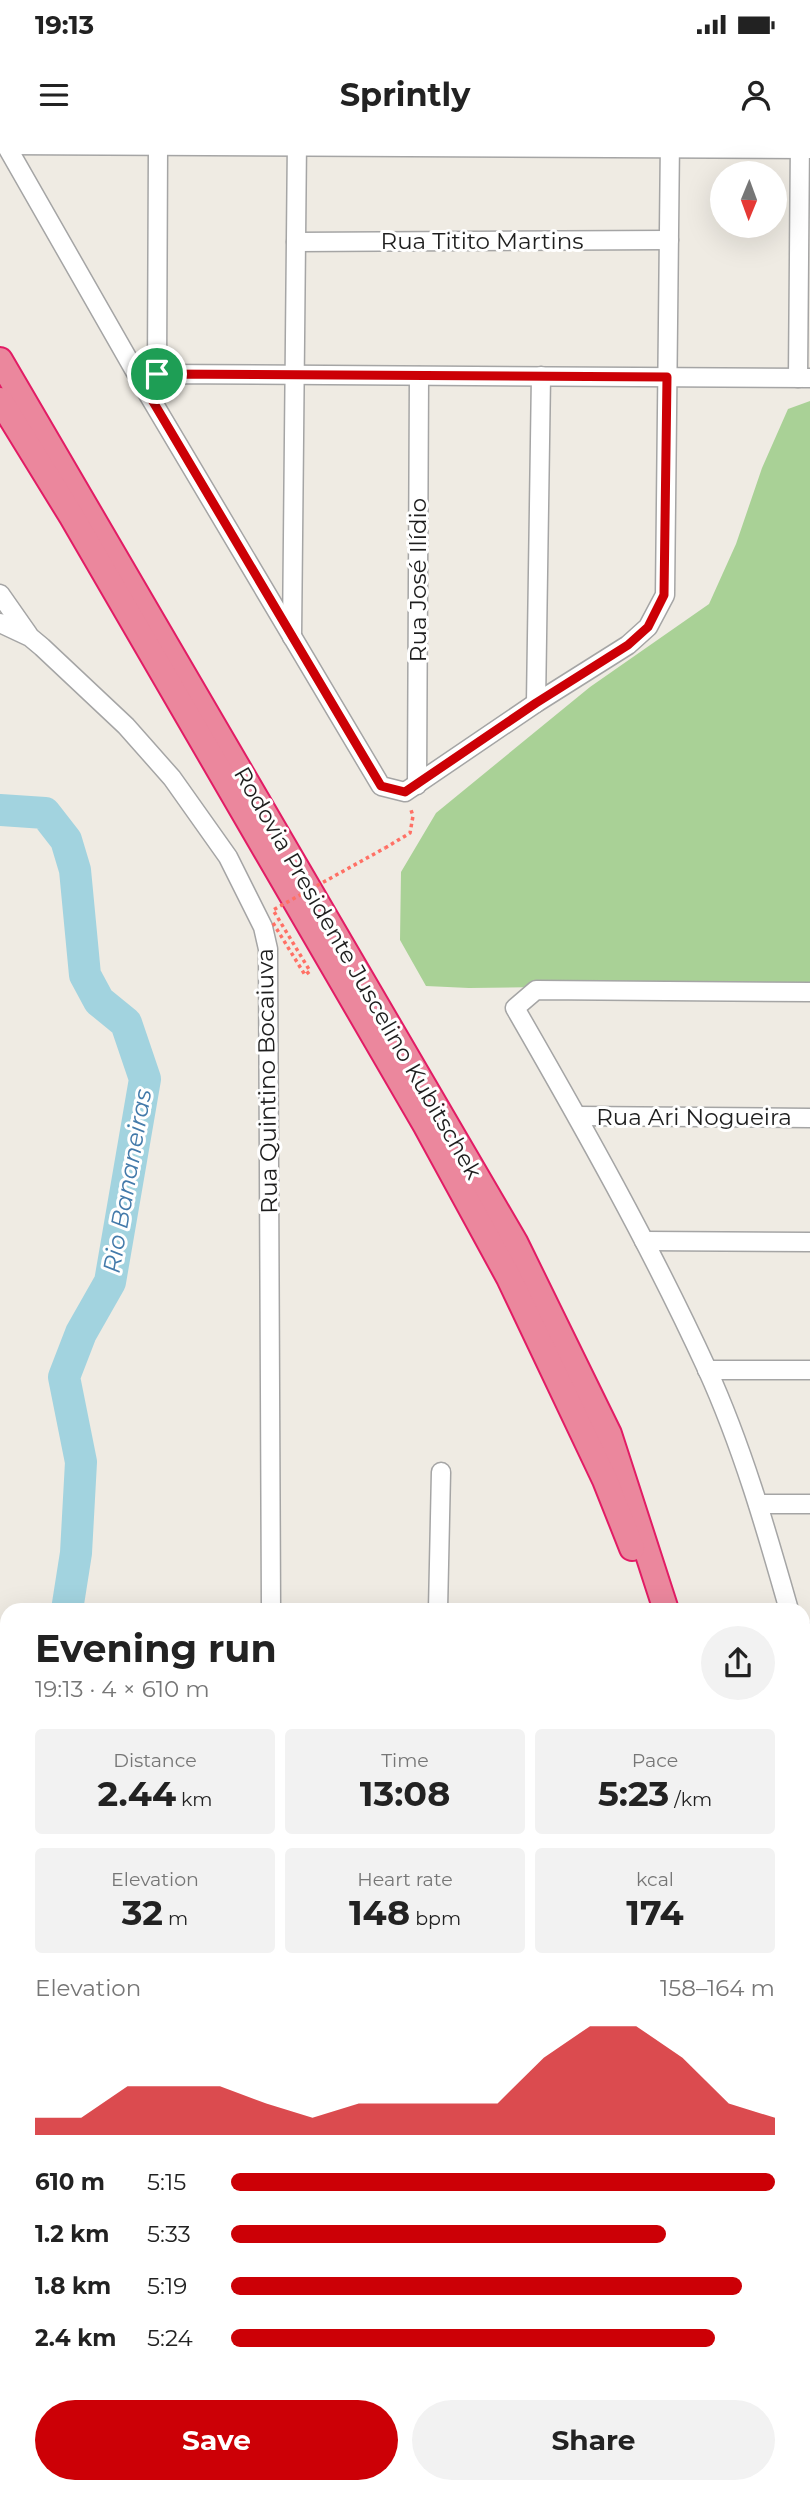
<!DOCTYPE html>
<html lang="en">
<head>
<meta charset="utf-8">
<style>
	:root { --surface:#fff; --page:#f2f2f2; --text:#222; --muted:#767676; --accent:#cc0006 }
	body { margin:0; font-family:Montserrat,sans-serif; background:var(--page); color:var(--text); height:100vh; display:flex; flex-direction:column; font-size:26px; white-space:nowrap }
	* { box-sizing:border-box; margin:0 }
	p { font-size:23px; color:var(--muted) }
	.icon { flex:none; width:38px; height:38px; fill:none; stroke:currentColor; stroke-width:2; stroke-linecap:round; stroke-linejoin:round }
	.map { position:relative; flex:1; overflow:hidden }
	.details { position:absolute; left:0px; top:1463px; width:810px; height:891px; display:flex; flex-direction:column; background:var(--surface); border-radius:21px 21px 0 0; box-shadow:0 7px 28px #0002 }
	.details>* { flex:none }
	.needle { width:46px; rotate:181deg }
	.controls { position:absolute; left:710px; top:21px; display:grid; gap:14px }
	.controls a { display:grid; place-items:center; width:77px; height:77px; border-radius:50%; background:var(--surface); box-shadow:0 7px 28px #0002; font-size:35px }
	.pin { position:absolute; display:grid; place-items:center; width:60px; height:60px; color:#fff; margin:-30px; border:4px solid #fff; border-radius:50%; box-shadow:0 2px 7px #0007 }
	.round { display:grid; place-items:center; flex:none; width:74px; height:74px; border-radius:37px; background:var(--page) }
	.head { display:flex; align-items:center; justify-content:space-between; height:119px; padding:0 35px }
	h1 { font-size:38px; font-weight:700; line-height:52px }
	.metrics { display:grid; grid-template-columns:repeat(3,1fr); gap:10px; height:119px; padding:7px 35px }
	.metrics div { display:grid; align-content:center; border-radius:7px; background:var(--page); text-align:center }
	.metrics b { font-size:35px; font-weight:700 }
	.metrics small { font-size:19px; font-weight:400 }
	.metrics p { font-size:19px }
	.chart { height:196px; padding:14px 35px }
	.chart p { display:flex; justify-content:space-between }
	.chart svg { width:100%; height:126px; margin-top:7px; fill:var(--accent); opacity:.7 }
	.primary-button { display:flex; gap:14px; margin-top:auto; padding:14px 35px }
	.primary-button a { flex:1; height:80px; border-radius:42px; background:var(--accent); color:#fff; font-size:28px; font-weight:700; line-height:80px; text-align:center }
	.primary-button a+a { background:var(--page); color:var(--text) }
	ul { padding:0 35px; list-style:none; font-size:23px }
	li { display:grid; grid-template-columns:112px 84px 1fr; align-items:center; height:52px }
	li i { height:18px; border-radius:9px; background:var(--accent) }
	.status { display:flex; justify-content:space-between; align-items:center; height:49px; padding:0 35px; background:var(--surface); direction:ltr }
	.status svg { height:19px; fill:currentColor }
	header { display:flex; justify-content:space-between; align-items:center; height:91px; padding:0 35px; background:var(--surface); font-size:32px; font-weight:700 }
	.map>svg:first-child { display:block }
	.forest { fill:#a9d196 }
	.pitch { fill:#7de2b8 }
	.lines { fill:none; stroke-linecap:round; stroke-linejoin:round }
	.stream { stroke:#a2d3df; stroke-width:5 }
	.river { stroke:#a2d3df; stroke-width:32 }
	.minor-casing { stroke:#a5a5a5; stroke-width:21 }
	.highway-casing { stroke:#e21c65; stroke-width:28 }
	.path { stroke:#ff7065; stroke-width:3.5; stroke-dasharray:3.5 3.5; stroke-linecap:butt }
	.minor { stroke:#fff; stroke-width:18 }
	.highway { stroke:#eb879d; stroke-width:24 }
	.path-bridge { stroke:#ff7065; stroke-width:3.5; stroke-dasharray:3.5 3.5; stroke-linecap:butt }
	.route-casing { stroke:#fff; stroke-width:14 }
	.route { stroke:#cc0006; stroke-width:9 }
	.labels { text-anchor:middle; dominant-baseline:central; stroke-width:6; stroke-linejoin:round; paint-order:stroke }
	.street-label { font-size:23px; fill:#1e1e1e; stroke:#fff }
	.water-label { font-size:24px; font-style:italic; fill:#437aaa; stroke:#fff }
</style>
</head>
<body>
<div class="status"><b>19:13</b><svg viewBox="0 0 49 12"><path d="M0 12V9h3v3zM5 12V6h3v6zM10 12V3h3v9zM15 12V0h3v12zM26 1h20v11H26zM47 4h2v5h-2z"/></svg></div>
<header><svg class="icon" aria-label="menu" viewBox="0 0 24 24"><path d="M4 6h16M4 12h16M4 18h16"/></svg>Sprintly<svg class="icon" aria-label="person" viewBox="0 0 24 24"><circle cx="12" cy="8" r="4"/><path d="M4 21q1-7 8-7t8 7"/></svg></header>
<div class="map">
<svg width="810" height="2353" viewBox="0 0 810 2353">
	<rect width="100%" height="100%" fill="#efebe3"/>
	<g class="forest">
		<path d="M810 261V843L469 848 426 846 400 800 401 732 436 673 590 547 709 464 736 404 762 328 788 269Z"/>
		<path d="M810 2222V2353H722L723 2347H803V2229Z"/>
		<path d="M486 2347H657L655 2353H481Z"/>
	</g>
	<path class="pitch" d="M0 1585 7 1586V1864L0 1862Z"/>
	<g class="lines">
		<g class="stream">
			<path d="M803 1977H810"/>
			<path d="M326 2353 328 2347"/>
		</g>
		<g class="river">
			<path d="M0 670 45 673 66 700 75 730 85 835 99 861 126 883 145 939 110 1142 81 1193 64 1237 81 1322 76 1413 67 1470"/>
			<path d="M247 2353 248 2347"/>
		</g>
		<g class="minor-casing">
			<g id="minor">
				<path d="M3 0 148 254 381 646 405 652 536 563 628 505 648 487 665 455 670 0"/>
				<path d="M6 5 810 9"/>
				<path d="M296 102 669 100"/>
				<path d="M157 234 158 6"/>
				<path d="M139 238 157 234 810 238"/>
				<path d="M798 238 800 0"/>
				<path d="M0 454 28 494"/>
				<path d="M0 483 30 497 42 507 126 586 172 638 228 717 263 787 268 809 271 1470"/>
				<path d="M292 497 297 0"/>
				<path d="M536 563 541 236"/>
				<path d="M417 645 419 236"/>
				<path d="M577 976 810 978"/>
				<path d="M644 1101 810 1102"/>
				<path d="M707 1230H810"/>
				<path d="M758 1364H810"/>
				<path d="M438 1470 441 1332"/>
				<path d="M789 1470C766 1389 742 1306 707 1229 650 1105 583 986 515 868L536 850 810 852"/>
				<path d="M803 1493H810"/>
				<path d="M803 1524 810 1554"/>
				<path d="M803 1779 810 1777"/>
				<path d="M0 1916 7 1914"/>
				<path d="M439 2353 444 2347"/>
			</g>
		</g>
		<g class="highway-casing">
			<g id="highway">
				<path d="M0 220 515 1102 609 1294 666 1470"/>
				<path d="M0 260 72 377 426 986 509 1138 605 1340 632 1408"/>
				<path d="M664 2353 665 2347"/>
				<path d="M703 2353V2347"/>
			</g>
		</g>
		<path class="path" d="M385 708 410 693 413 676 410 667"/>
		<use href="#minor" class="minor"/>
		<use href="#highway" class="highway"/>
		<path class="path-bridge" d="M273 783 305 835 310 831 273 770 385 708"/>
	</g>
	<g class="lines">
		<g class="route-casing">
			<path id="route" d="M157 234 667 237 664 455 648 487 628 505 536 563 405 652 381 646 139 238Z"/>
		</g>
		<use href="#route" class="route"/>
	</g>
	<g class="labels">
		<g class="street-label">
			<text x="482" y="101">Rua Titito Martins</text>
			<text transform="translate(418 440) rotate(-90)">Rua José Ilídio</text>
			<text transform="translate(358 833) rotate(60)">Rodovia Presidente Juscelino Kubitschek</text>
			<text transform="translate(267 941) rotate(-91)">Rua Quintino Bocaiuva</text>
			<text x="694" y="977">Rua Ari Nogueira</text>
		</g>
		<g class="water-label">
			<text transform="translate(127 1041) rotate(-80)">Rio Bananeiras</text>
		</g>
	</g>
</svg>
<div class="controls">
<a><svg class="needle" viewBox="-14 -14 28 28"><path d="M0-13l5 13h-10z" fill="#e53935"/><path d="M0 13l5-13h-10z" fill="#767676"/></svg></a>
</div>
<div class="pin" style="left:157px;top:234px;background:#1e9e55"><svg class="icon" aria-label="arrive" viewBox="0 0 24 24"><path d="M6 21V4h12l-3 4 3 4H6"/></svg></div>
<section class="details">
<div class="head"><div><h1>Evening run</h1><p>19:13 · 4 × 610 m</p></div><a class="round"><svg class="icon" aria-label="share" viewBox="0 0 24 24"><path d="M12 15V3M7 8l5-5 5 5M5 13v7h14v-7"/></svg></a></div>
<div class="metrics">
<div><p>Distance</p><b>2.44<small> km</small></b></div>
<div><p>Time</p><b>13:08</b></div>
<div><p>Pace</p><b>5:23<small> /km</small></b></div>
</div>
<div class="metrics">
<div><p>Elevation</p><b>32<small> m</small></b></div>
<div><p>Heart rate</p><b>148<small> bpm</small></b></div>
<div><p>kcal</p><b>174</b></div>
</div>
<div class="chart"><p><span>Elevation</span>158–164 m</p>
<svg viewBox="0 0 160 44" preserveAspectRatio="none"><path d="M0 44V38L10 38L20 27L30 27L40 27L50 33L60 38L70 33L80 33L90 33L100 33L110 17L120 6L130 6L140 17L150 33L160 38V44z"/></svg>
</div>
<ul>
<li><b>610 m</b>5:15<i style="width:100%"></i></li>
<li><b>1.2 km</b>5:33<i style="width:80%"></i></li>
<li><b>1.8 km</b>5:19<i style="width:94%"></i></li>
<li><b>2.4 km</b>5:24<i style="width:89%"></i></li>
</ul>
<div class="primary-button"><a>Save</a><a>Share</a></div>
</section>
</div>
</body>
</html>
